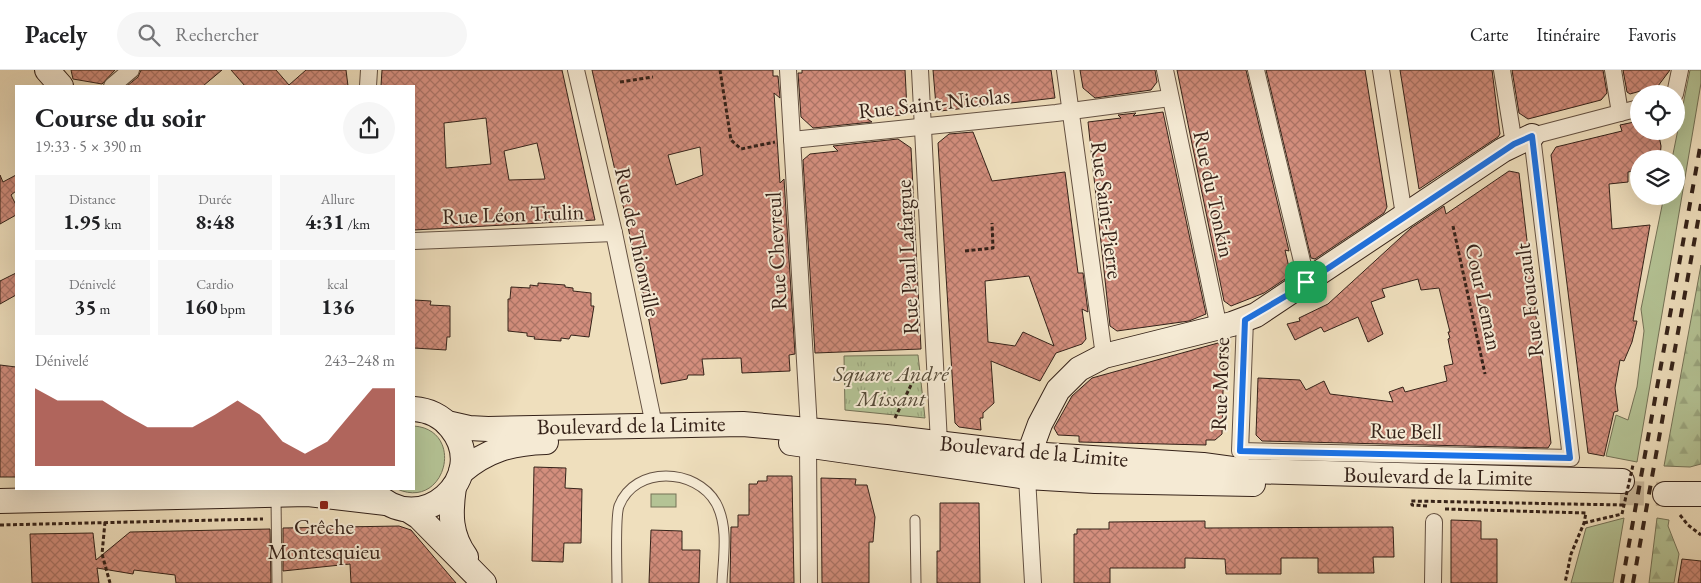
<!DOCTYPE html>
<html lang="fr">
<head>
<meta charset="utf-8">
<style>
	:root { --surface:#fff; --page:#f6f6f6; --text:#202124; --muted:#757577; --line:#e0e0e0; --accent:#8f2418 }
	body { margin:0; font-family:"EB Garamond",serif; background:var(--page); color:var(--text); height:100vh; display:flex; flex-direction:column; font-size:19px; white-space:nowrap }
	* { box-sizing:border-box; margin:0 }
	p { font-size:16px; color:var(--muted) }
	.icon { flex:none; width:28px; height:28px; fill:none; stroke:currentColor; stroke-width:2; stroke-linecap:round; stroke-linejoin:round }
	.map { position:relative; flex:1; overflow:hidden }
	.sheet { position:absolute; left:15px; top:15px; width:400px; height:405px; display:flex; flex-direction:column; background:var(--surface); border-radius:0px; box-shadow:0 5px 20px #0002 }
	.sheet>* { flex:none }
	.tools { position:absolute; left:1630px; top:15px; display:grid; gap:10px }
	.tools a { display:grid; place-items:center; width:55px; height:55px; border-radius:50%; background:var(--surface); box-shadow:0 5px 20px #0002; font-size:25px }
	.pin { position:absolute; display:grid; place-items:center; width:42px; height:42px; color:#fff; margin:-21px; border-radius:10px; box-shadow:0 2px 8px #0006 }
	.round { display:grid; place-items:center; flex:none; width:52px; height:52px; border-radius:26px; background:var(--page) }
	.overview { display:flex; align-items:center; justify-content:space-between; height:85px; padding:0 20px }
	h1 { font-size:28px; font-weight:700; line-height:38px }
	.metrics { display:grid; grid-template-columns:repeat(3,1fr); gap:8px; height:85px; padding:5px 20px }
	.metrics div { display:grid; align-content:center; border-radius:0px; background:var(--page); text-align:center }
	.metrics b { font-size:21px; font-weight:700 }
	.metrics small { font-size:14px; font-weight:400 }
	.metrics p { font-size:14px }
	.chart { height:140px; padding:10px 20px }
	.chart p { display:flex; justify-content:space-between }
	.chart svg { width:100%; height:90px; margin-top:5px; fill:var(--accent); opacity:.7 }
	header { display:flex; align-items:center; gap:30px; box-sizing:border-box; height:70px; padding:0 25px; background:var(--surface); border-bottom:1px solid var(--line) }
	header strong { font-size:24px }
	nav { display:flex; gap:28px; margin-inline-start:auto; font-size:18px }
	.search { width:350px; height:45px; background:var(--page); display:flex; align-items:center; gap:12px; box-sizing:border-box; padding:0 18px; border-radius:28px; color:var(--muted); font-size:19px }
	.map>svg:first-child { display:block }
	.green { fill:#b4c395; stroke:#747257 }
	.forest { fill:url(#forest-firs); stroke:#747257 }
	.park { fill:url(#park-tufts); stroke:#747257 }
	.building { fill:url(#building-cross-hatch); stroke:#352219; fill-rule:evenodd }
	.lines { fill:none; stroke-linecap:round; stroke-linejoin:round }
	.secondary-tunnel { stroke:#cab99c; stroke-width:24; stroke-dasharray:24 12; stroke-linecap:butt }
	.lane-casing { stroke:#645142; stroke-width:11 }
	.street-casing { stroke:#645142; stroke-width:18 }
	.secondary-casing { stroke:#352219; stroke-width:26 }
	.path { stroke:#352219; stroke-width:3; stroke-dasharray:4 2.5; stroke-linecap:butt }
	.lane { stroke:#f5ead4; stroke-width:9 }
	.street { stroke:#f5ead4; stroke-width:16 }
	.secondary { stroke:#f5ead4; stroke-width:24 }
	.rail { stroke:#352219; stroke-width:4; stroke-dasharray:9 9; stroke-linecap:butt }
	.path-bridge { stroke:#352219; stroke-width:3; stroke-dasharray:4 2.5; stroke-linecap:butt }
	.route-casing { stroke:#fff; stroke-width:10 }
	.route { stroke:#1a73e8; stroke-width:6 }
	.poi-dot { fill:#8f2418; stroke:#f5ead4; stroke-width:2 }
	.labels { text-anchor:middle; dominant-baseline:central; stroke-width:4; stroke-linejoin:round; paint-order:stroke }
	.street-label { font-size:22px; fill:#352219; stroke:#f5ead4 }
	.park-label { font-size:22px; font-style:italic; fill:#554a38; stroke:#f5ead4 }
	.poi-label { font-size:22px; fill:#352219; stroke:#f5ead4 }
</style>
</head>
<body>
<header>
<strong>Pacely</strong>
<div class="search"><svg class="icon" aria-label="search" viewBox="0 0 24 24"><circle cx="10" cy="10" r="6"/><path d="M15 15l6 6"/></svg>Rechercher</div>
<nav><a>Carte</a><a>Itinéraire</a><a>Favoris</a></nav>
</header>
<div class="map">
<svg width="1701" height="513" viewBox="0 0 1701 513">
	<defs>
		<pattern id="forest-firs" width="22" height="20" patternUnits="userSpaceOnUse" patternTransform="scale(1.25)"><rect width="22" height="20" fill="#b4c395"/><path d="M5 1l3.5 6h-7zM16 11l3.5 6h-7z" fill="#9ba780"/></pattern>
		<pattern id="park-tufts" width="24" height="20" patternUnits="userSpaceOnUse" patternTransform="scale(1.25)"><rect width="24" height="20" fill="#b4c395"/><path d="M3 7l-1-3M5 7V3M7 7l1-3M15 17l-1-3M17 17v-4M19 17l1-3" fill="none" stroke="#9ba780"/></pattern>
		<pattern id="building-cross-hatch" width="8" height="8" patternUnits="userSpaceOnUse" patternTransform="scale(1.25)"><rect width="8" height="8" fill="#d38e7d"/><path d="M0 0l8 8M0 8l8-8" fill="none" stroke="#ac7466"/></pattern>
	</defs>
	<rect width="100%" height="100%" fill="#efdfbd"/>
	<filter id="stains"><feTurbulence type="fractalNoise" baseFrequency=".004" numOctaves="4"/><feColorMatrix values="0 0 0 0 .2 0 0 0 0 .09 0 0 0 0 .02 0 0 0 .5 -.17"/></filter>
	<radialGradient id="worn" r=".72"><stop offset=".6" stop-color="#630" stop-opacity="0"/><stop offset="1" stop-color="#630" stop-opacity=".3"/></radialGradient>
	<g class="green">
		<path d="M1690 0H1701V13L1637 392 1606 386 1616 345 1628 350 1637 317 1644 261 1641 239 1664 126H1676V89H1672Z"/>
		<path d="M414 356C466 360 446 441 397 419H414Z"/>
		<rect x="651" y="424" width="25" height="13"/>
		<path d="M1624 448 1613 513H1571L1586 458Z"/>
	</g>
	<g class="forest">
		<path d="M1701 195V394L1690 397 1664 396Z"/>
		<path d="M1657 448 1669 450 1668 456 1679 484 1674 513H1649Z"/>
	</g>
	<path class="park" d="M918 285 925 348 845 340 844 286Z"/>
	<g class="building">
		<path d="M71 0H115L102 14 73 9Z"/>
		<path d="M141 0H222L203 16H127L138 7Z"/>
		<path d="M231 0H276L289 15 306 0H346L348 16H245Z"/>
		<path d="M382 0H562L595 150 414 160V16H381ZM486 48 491 94 446 98 444 53ZM537 73 545 109 509 110 504 81Z"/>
		<path d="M592 0H773V6H778L780 28 774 23 780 113 784 109 795 284 789 285 790 301 742 303 741 288 702 289 704 305H688L687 309 661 314 647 240ZM700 77 703 105 676 115 668 85Z"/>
		<path d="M802 0H905L907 40 903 45 866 48 872 52 813 58 801 47 798 3H802Z"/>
		<path d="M933 0H1051L1055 28 940 41 936 36Z"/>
		<path d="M1080 0H1155L1157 12 1151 20 1095 28 1083 18Z"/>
		<path d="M1177 0H1246L1289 181 1285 180 1290 202 1288 207 1264 223 1231 236 1224 231Z"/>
		<path d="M1266 0H1365L1387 137 1384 143 1315 189 1311 188Z"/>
		<path d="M1400 0H1492L1500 64 1498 67 1419 119Z"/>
		<path d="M1512 0H1603L1607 23 1601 30 1528 49 1519 43Z"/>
		<path d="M1623 0H1670L1658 16 1630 24 1627 22Z"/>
		<path d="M1163 42 1206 244 1189 251 1117 261 1110 256 1088 52 1121 48 1118 45 1136 43 1133 46Z"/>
		<path d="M1639 51V61H1658L1661 76 1660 89H1639V100L1628 102V112L1609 114 1612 159 1650 155 1633 251H1637L1632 272 1624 291 1620 290 1615 318 1618 341 1614 342 1604 386 1588 383 1551 85 1556 77 1622 61 1620 55Z"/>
		<path d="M973 62 992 111 1065 102 1078 203H1083L1088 242 1082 239 1086 269 1082 274 1056 283 1040 311 991 291 994 333 983 343V348H980L981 360 959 357 955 353 938 73 949 64ZM1029 206 1054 276 1023 262 1015 276 988 272 985 211Z"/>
		<path d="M898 69 911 78 921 279 815 283 803 90 810 84 838 81 833 76Z"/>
		<path d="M1509 101 1519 103 1551 373 1548 378 1262 371 1256 365 1258 308 1300 310 1306 320 1324 311 1330 324 1393 332 1389 322 1403 317 1405 322 1447 311 1444 296 1453 294 1448 269 1450 268 1448 262H1450L1439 218 1421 220 1418 209 1382 219 1385 227 1371 232 1383 264 1368 272 1358 247 1324 262 1321 257 1295 270 1287 254 1300 251 1299 248 1328 234 1411 158 1444 136 1446 144Z"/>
		<path d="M0 105 3 112 16 105V121L11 125 16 135V145L0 154Z"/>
		<path d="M16 203V225L0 234V211Z"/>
		<path d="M538 213 565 215V217L573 218V221L591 223V236H594L589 267 571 265 569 269 561 268V271L534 269 535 267 527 266V263L508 261V229H510L511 217 530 218V215L538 216Z"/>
		<path d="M414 230 431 231 430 235 450 236V267H447L446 280 414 278Z"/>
		<path d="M1218 273 1224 280 1222 364 1215 370H1206V375L1079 372V366L1058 365 1054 358 1072 326 1092 308Z"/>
		<path d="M0 295 16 297V407H0Z"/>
		<path d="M534 397 566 398 565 418 582 419 581 473H564L563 492 532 491Z"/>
		<path d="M767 406H792L794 513H730L731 457H738V445H749V414H757L758 411H767Z"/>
		<path d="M821 408 856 409 855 415H867L875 447 873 472H869V513H822Z"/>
		<path d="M940 433H979L980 513H937V481H940Z"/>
		<path d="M1451 450 1481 451V469H1497V513H1451Z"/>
		<path d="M1205 451V458L1393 457 1394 487H1373L1374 503H1318V488H1281V504H1226L1225 489 1185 488V498H1110V513H1074V464H1077V459H1109V452Z"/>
		<path d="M399 456 411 460 456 513H351L350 494 283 501V458Z"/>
		<path d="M270 459 271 513H176L175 505 134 500 133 504 97 498 99 513H32L30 464 93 463 96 490 130 462Z"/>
		<path d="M651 460 682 461V480H700L699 513H649Z"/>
		<path d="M1682 489 1701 491V513H1678Z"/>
	</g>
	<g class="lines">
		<path class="secondary-tunnel" d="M1620 423 1665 424"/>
		<g class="lane-casing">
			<g id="lane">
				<path d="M276 427 277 513"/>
				<path d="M915 450 916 513"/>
				<path d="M617 513C617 498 615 447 619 436 635 395 696 398 716 433 729 457 723 488 722 513"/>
			</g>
		</g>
		<g class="street-casing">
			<g id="street">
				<path d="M576 0 614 163 654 355"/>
				<path d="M788 0 809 359"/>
				<path d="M920 0 939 373"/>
				<path d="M1065 0 1104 286"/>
				<path d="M1165 0 1219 258"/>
				<path d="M1256 0 1307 212"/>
				<path d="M1381 0 1404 145"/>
				<path d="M1502 0 1514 74"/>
				<path d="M1613 0 1620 43"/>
				<path d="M112 16 131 0"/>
				<path d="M368 16 369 0"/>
				<path d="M1675 24 1680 0"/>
				<path d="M792 70 1056 43 1170 28"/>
				<path d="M414 171 614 163"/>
				<path d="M1245 250 1240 381 1571 388 1532 66 1639 38"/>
				<path d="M808 375 809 513"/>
				<path d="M1027 407 1033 513"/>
				<path d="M1433 513 1434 452"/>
			</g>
		</g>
		<g class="secondary-casing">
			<g id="secondary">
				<path d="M47 0 61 16"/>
				<path d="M447 353 469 358 488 359 743 354 886 367 1029 384 1203 395 1247 401 1622 411"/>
				<path d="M791 373 1027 407 1095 411 1253 414"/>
				<path d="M1027 400 1029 384 1040 354 1058 320 1079 299 1104 286 1232 254 1256 245 1503 80 1532 66"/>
				<path d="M461 402C487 380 511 373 546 372"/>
				<path d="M454 417C450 444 450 465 466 487"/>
				<path d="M375 423C420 470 491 407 451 358 442 346 428 340 414 339"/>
				<path d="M1665 424H1701"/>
				<path d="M0 431 308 424 386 433"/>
				<path d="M408 440 419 447 484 513"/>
			</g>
		</g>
		<g class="path">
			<path d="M720 0 731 70 741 79 775 72"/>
			<path d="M620 12 653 7"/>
			<path d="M1453 156 1485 304"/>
			<path d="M965 181 993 178 992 153"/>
			<path d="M895 348 913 311 920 310"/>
			<path d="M1427 436 1412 435 1411 431 1624 435"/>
			<path d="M1445 439 1586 443 1584 453 1571 484 1565 513"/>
			<path d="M1680 445 1688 455 1701 465"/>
			<path d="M105 452 102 484 110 513"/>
			<path d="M1584 453 1622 444"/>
			<path d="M0 455 263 449"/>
		</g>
		<use href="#lane" class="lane"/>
		<use href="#street" class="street"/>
		<use href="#secondary" class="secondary"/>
		<g class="rail">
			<path d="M1622 513 1701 72"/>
			<path d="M1633 513 1701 134"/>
		</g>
		<path class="path-bridge" d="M1622 444 1633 395"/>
	</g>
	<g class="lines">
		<g class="route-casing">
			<path id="route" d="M1532 66 1570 388 1240 381 1245 250 1291 223 1514 74Z"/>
		</g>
		<use href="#route" class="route"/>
	</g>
	<rect class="poi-dot" x="319" y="430" width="10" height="10" rx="2.5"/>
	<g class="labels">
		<g class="street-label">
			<text transform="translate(934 33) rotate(-6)">Rue Saint-Nicolas</text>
			<text transform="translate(1214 124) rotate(78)">Rue du Tonkin</text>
			<text transform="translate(1107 140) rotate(83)">Rue Saint-Pierre</text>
			<text transform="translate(513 144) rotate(-2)">Rue Léon Trulin</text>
			<text transform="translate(638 172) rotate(78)">Rue de Thionville</text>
			<text transform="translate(776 181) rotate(-93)">Rue Chevreul</text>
			<text transform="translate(907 187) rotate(-93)">Rue Paul Lafargue</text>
			<text transform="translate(1484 227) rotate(78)">Cour Leman</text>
			<text transform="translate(1529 230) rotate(-97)">Rue Foucault</text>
			<text transform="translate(1220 314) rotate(-88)">Rue Morse</text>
			<text transform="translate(631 355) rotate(-1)">Boulevard de la Limite</text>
			<text transform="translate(1406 361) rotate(1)">Rue Bell</text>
			<text transform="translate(1034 381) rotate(5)">Boulevard de la Limite</text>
			<text transform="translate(1438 406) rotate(1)">Boulevard de la Limite</text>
		</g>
		<g class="park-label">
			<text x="891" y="303">Square André<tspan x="891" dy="25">Missant</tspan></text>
		</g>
		<g class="poi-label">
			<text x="324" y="456">Crêche<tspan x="324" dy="25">Montesquieu</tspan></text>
		</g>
	</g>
	<rect width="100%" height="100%" filter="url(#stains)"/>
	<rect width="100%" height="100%" fill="url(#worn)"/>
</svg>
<div class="tools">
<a><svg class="icon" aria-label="locate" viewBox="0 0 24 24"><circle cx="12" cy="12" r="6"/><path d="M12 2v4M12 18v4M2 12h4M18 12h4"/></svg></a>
<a><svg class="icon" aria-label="layers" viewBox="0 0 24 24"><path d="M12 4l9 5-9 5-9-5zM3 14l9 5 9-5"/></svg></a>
</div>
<div class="pin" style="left:1306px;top:212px;background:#1e9e55"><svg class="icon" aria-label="arrive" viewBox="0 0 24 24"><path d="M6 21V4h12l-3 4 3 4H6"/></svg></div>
<section class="sheet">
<div class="overview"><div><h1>Course du soir</h1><p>19:33 · 5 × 390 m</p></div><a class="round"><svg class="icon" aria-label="share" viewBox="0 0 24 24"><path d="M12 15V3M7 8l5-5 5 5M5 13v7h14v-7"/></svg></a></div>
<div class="metrics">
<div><p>Distance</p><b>1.95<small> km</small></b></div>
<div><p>Durée</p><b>8:48</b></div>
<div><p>Allure</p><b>4:31<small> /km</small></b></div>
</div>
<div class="metrics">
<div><p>Dénivelé</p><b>35<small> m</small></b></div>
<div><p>Cardio</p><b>160<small> bpm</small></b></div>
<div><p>kcal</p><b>136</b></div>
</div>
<div class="chart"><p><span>Dénivelé</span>243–248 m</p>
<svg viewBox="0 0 160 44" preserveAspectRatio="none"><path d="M0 44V6L10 12L20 12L30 12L40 19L50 25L60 25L70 25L80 19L90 12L100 19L110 32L120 38L130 32L140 19L150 6L160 6V44z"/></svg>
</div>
</section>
</div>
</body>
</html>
